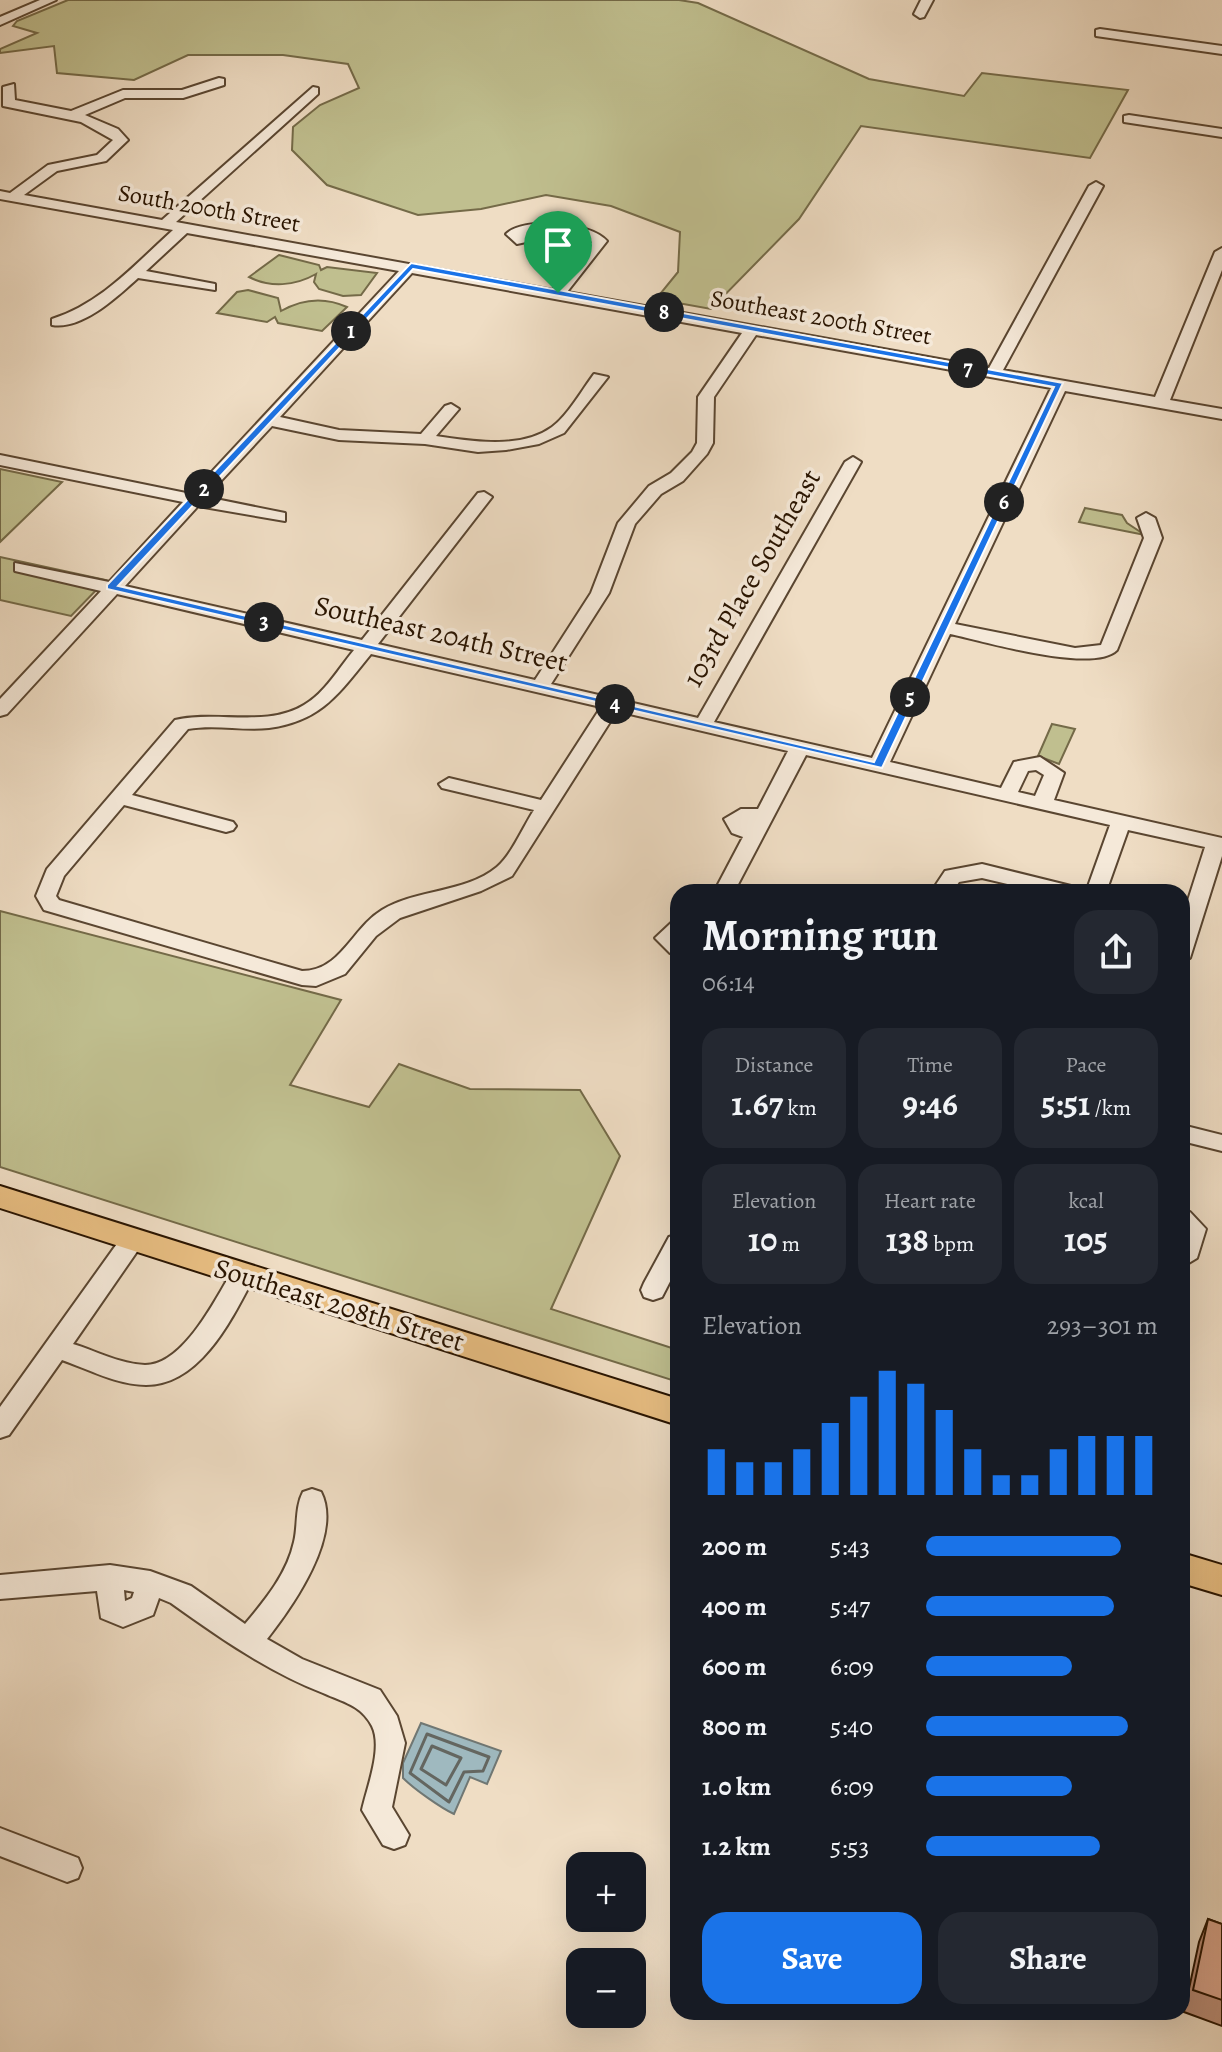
<!DOCTYPE html>
<html lang="en">
<head>
<meta charset="utf-8">
<style>
	:root { --surface:#171b24; --page:#242831; --text:#f1f3f6; --muted:#9ea1a6; --accent:#1a73e8 }
	body { margin:0; font-family:Alegreya,serif; background:var(--page); color:var(--text); height:100vh; display:flex; flex-direction:column; font-size:30px; white-space:nowrap }
	* { box-sizing:border-box; margin:0 }
	p { font-size:26px; color:var(--muted) }
	.icon { flex:none; width:44px; height:44px; fill:none; stroke:currentColor; stroke-width:2; stroke-linecap:round; stroke-linejoin:round }
	.map { position:relative; flex:1; overflow:hidden }
	.panel { position:absolute; left:670px; top:884px; width:520px; height:1136px; display:flex; flex-direction:column; background:var(--surface); border-radius:24px; box-shadow:0 8px 32px #0002 }
	.panel>* { flex:none }
	.tools { position:absolute; left:566px; top:1852px; display:grid; gap:16px }
	.tools a { display:grid; place-items:center; width:80px; height:80px; border-radius:16px; background:var(--surface); box-shadow:0 8px 32px #0002; font-size:40px }
	.pin { position:absolute; display:grid; place-items:center; width:68px; height:68px; color:#fff; margin:-82px -34px; border-radius:50% 50% 50% 0; rotate:-45deg; box-shadow:0 0 8px #0007 }
	.pin .icon { rotate:45deg }
	.km { position:absolute; width:40px; height:40px; margin:-20px; border-radius:50%; background:#222; color:#fff; font-size:22px; line-height:40px; text-align:center }
	.round { display:grid; place-items:center; flex:none; width:84px; height:84px; border-radius:24px; background:var(--page) }
	.head { display:flex; align-items:center; justify-content:space-between; height:136px; padding:0 32px }
	h1 { font-size:44px; font-weight:700; line-height:60px }
	.stats { display:grid; grid-template-columns:repeat(3,1fr); gap:12px; height:136px; padding:8px 32px }
	.stats div { display:grid; align-content:center; border-radius:20px; background:var(--page); text-align:center }
	.stats b { font-size:34px; font-weight:700 }
	.stats small { font-size:22px; font-weight:400 }
	.stats p { font-size:22px }
	.chart { height:224px; padding:16px 32px }
	.chart p { display:flex; justify-content:space-between }
	.chart svg { width:100%; height:144px; margin-top:8px; stroke:var(--accent); stroke-width:6 }
	.action { display:flex; gap:16px; margin-top:auto; padding:16px 32px }
	.action a { flex:1; height:92px; border-radius:24px; background:var(--accent); color:#fff; font-size:32px; font-weight:700; line-height:92px; text-align:center }
	.action a+a { background:var(--page); color:var(--text) }
	ul { padding:0 32px; list-style:none; font-size:26px }
	li { display:grid; grid-template-columns:128px 96px 1fr; align-items:center; height:60px }
	li i { height:20px; border-radius:10px; background:var(--accent) }
	.map>svg:first-child { display:block }
	.green { fill:#c0bf8f; stroke:#746a48; stroke-width:2 }
	.water { fill:#9fb9bf; stroke:#707773; stroke-width:2 }
	.lines { fill:none; stroke-linecap:round; stroke-linejoin:round }
	.shore { stroke:#646660; stroke-width:3 }
	.minor-casing { stroke:#5a4631; stroke-width:4 }
	.major-casing { stroke:#291400; stroke-width:4 }
	.minor { fill:#f5e9d9; fill-rule:evenodd }
	.major { fill:#e8be82; fill-rule:evenodd }
	.wall { fill:#bb8e78; stroke:#291400; stroke-width:2 }
	.building { fill:#d9a58c; stroke:#291400; stroke-width:2 }
	.route { fill:#1a73e8; stroke:#fff; stroke-width:2; fill-rule:evenodd }
	.labels { text-anchor:middle; dominant-baseline:central; stroke-width:7; stroke-linejoin:round; paint-order:stroke }
	.far-street-label { font-size:24px; fill:#291400; stroke:#f5e9d9 }
	.street-label { font-size:28px; fill:#291400; stroke:#f5e9d9 }
</style>
</head>
<body>
<div class="map">
<svg width="1222" height="2052" viewBox="0 0 1222 2052">
	<rect width="100%" height="100%" fill="#efddc4"/>
	<filter id="stains"><feTurbulence type="fractalNoise" baseFrequency=".0025" numOctaves="4"/><feColorMatrix values="0 0 0 0 .2 0 0 0 0 .09 0 0 0 0 .02 0 0 0 .5 -.17"/></filter>
	<radialGradient id="worn" r=".72"><stop offset=".6" stop-color="#630" stop-opacity="0"/><stop offset="1" stop-color="#630" stop-opacity=".3"/></radialGradient>
	<g class="green">
		<path d="M68 0H679L698 3 869 79 964 96 982 73 1128 90 1090 158 861 126 799 219 711 309 656 299 678 272 680 232 611 206 546 195 481 209 418 215 327 185 292 150 293 127 320 105 359 88 348 64 283 55H188L134 80 57 73 54 46 0 53V49L37 33 13 26 17 21Z"/>
		<path d="M551 231 587 238 591 245 584 254 532 245Z"/>
		<path d="M279 255 319 265 321 270 327 267 377 273 361 295 343 296 319 289 314 282 316 274C295 286 270 288 249 277Z"/>
		<path d="M248 290 278 298 281 311C302 299 325 297 347 307L322 331 278 323 275 317 267 322 217 313 237 292Z"/>
		<path d="M0 469 62 482 0 542Z"/>
		<path d="M1085 508 1122 515 1127 523 1145 535 1079 522Z"/>
		<path d="M0 557 106 580 71 616 0 600Z"/>
		<path d="M1052 724 1075 729 1059 764 1038 756Z"/>
		<path d="M0 911 341 1000 290 1085 369 1107 399 1064 470 1089 580 1090 620 1156 551 1309 678 1350V1382L0 1167Z"/>
	</g>
	<path class="water" d="M421 1723 501 1751 487 1784 470 1777 454 1814C441 1808 414 1789 403 1778V1763Z"/>
	<g class="lines">
		<g class="shore">
			<path d="M427 1734 489 1757 483 1771 464 1772 449 1802 410 1773Z"/>
			<path d="M432 1746 461 1758 446 1785 421 1769Z"/>
		</g>
		<g class="minor-casing">
			<g id="minor">
				<path d="M40 0H56L0 25V17Z"/>
				<path d="M921 0H933L924 17 920 18 914 14Z"/>
				<path d="M1100 29 1222 46V54L1096 36V30Z"/>
				<path d="M219 78 224 79V85L183 98H125L85 115 118 129 128 140 106 161 57 171 24 195 162 220 313 87 318 88V94L176 222 553 290 592 242C577 232 561 230 543 233L540 239 517 244 506 234C523 217 589 221 607 241L567 292 989 368 1089 186 1096 182 1103 186 1003 370 1155 397 1215 252 1222 248V270L1170 400 1222 409V419L1065 391 955 624 1075 648 1101 645 1144 538 1137 518 1146 513 1155 518 1162 538 1117 650C1093 674 983 641 950 634L890 762 1001 788 1014 762 1040 757 1064 773 1054 800 1222 838V856L1190 958 1182 960V919L1205 847 1128 830 1106 892H1086L1110 825 806 755 734 892H714L743 837 732 833 724 819 741 809H758L788 751 617 711 512 876 481 891 400 918 376 936 345 974 316 986 302 985 44 910 36 896 47 869 175 720C216 710 267 728 304 705 325 693 339 668 354 650L117 594 7 714 0 716V699L101 591 15 571V563L109 582 183 502 0 465V455L191 494 399 271 187 233 146 271 215 284V290L138 278C117 297 82 330 52 325V319C102 303 135 264 173 230L0 199V191L10 193 48 165 97 155 113 140 81 122 3 106V87L14 84 15 100 71 111 123 90H182ZM412 273 742 333 698 397 697 443 692 452 671 473 649 486 618 523 591 593 535 680 378 644 492 497 484 492 478 493 362 640 125 586 198 506 285 521V513L206 497 272 426 339 440 425 444 478 452 506 450 539 444 564 433 608 377 594 374C582 390 568 415 552 427 520 450 471 441 436 436L459 409 451 404 445 406 421 434 339 430 280 417ZM756 335 1051 388 872 758 714 722 861 462 853 457 845 462 698 718 551 684 609 593 635 524 661 494 683 481 707 454 713 443 714 397ZM371 654 601 707 541 800 449 778 439 784 442 788 534 810C523 827 512 854 497 867 466 893 416 889 382 910 352 928 341 971 302 971L59 900 56 896 64 876 124 805 226 832 233 830 236 826 233 822 132 795 188 729C215 724 242 731 269 728 322 721 340 692 371 654ZM1036 770 1044 775 1035 796 1018 792 1028 771Z"/>
				<path d="M1129 115 1222 129V137L1124 122V116Z"/>
				<path d="M982 864 1075 887 1078 892H1041L982 878 959 882 952 892H931L945 871Z"/>
				<path d="M678 921V955L670 953 655 938 671 923Z"/>
				<path d="M1182 1125 1222 1135V1151L1182 1141Z"/>
				<path d="M1182 1209 1190 1212 1206 1229 1197 1258 1182 1267Z"/>
				<path d="M133 1231 142 1234 145 1240 73 1344C96 1351 120 1364 145 1365 184 1365 216 1298 234 1268L243 1266 252 1268 255 1275C233 1317 201 1385 146 1385 117 1385 88 1369 62 1360L9 1435 0 1438V1407L124 1234Z"/>
				<path d="M678 1234V1266L662 1297 653 1300 644 1297 641 1290 644 1283 669 1237Z"/>
				<path d="M312 1489 321 1492C343 1535 293 1606 267 1639L302 1659 380 1690 397 1716 405 1743 392 1807 409 1835 405 1845 394 1849 383 1845 362 1810C367 1787 383 1748 372 1726 361 1705 343 1702 323 1693 267 1671 220 1638 171 1603L159 1598 153 1615 123 1627 101 1618 97 1591 0 1599V1575L110 1565 150 1571 191 1586 245 1624C265 1600 287 1574 294 1542 298 1526 295 1507 303 1492ZM124 1590 134 1592 132 1598 125 1601Z"/>
				<path d="M0 1828 78 1858 82 1868 78 1878 67 1882 0 1856Z"/>
			</g>
		</g>
		<g class="major-casing">
			<g id="major">
				<path d="M0 1186 678 1399V1425L0 1208Z"/>
				<path d="M1182 1553 1222 1565V1595L1182 1583Z"/>
			</g>
		</g>
		<use href="#minor" class="minor"/>
		<use href="#major" class="major"/>
	</g>
	<path class="wall" d="M1208 1919 1222 1924V2026L1184 2012 1199 1942Z"/>
	<path class="building" d="M1208 1919 1222 1924V2000L1193 1990Z"/>
	<path class="route" d="M411 263 1063 383 882 768 107 589V585ZM413 269 1054 387 874 762 118 586Z"/>
	<g class="labels">
		<g class="far-street-label">
			<text transform="translate(209 208) rotate(10)">South 200th Street</text>
			<text transform="translate(821 317) rotate(10)">Southeast 200th Street</text>
		</g>
		<g class="street-label">
			<text transform="translate(752 578) rotate(-60)">103rd Place Southeast</text>
			<text transform="translate(441 634) rotate(13)">Southeast 204th Street</text>
			<text transform="translate(339 1305) rotate(17)">Southeast 208th Street</text>
		</g>
	</g>
	<rect width="100%" height="100%" filter="url(#stains)"/>
	<rect width="100%" height="100%" fill="url(#worn)"/>
</svg>
<div class="tools">
<a>+</a>
<a>−</a>
</div>
<div class="pin" style="left:558px;top:293px;background:#1e9e55"><svg class="icon" aria-label="arrive" viewBox="0 0 24 24"><path d="M6 21V4h12l-3 4 3 4H6"/></svg></div>
<b class="km" style="left:351px;top:331px">1</b>
<b class="km" style="left:204px;top:489px">2</b>
<b class="km" style="left:264px;top:622px">3</b>
<b class="km" style="left:615px;top:704px">4</b>
<b class="km" style="left:910px;top:697px">5</b>
<b class="km" style="left:1004px;top:502px">6</b>
<b class="km" style="left:968px;top:368px">7</b>
<b class="km" style="left:664px;top:312px">8</b>
<section class="panel">
<div class="head"><div><h1>Morning run</h1><p>06:14</p></div><a class="round"><svg class="icon" aria-label="share" viewBox="0 0 24 24"><path d="M12 15V3M7 8l5-5 5 5M5 13v7h14v-7"/></svg></a></div>
<div class="stats">
<div><p>Distance</p><b>1.67<small> km</small></b></div>
<div><p>Time</p><b>9:46</b></div>
<div><p>Pace</p><b>5:51<small> /km</small></b></div>
</div>
<div class="stats">
<div><p>Elevation</p><b>10<small> m</small></b></div>
<div><p>Heart rate</p><b>138<small> bpm</small></b></div>
<div><p>kcal</p><b>105</b></div>
</div>
<div class="chart"><p><span>Elevation</span>293–301 m</p>
<svg viewBox="0 0 160 44" preserveAspectRatio="none"><path d="M5 44V30M15 44V34M25 44V34M35 44V30M45 44V22M55 44V14M65 44V6M75 44V10M85 44V18M95 44V30M105 44V38M115 44V38M125 44V30M135 44V26M145 44V26M155 44V26"/></svg>
</div>
<ul>
<li><b>200 m</b>5:43<i style="width:84%"></i></li>
<li><b>400 m</b>5:47<i style="width:81%"></i></li>
<li><b>600 m</b>6:09<i style="width:63%"></i></li>
<li><b>800 m</b>5:40<i style="width:87%"></i></li>
<li><b>1.0 km</b>6:09<i style="width:63%"></i></li>
<li><b>1.2 km</b>5:53<i style="width:75%"></i></li>
</ul>
<div class="action"><a>Save</a><a>Share</a></div>
</section>
</div>
</body>
</html>
